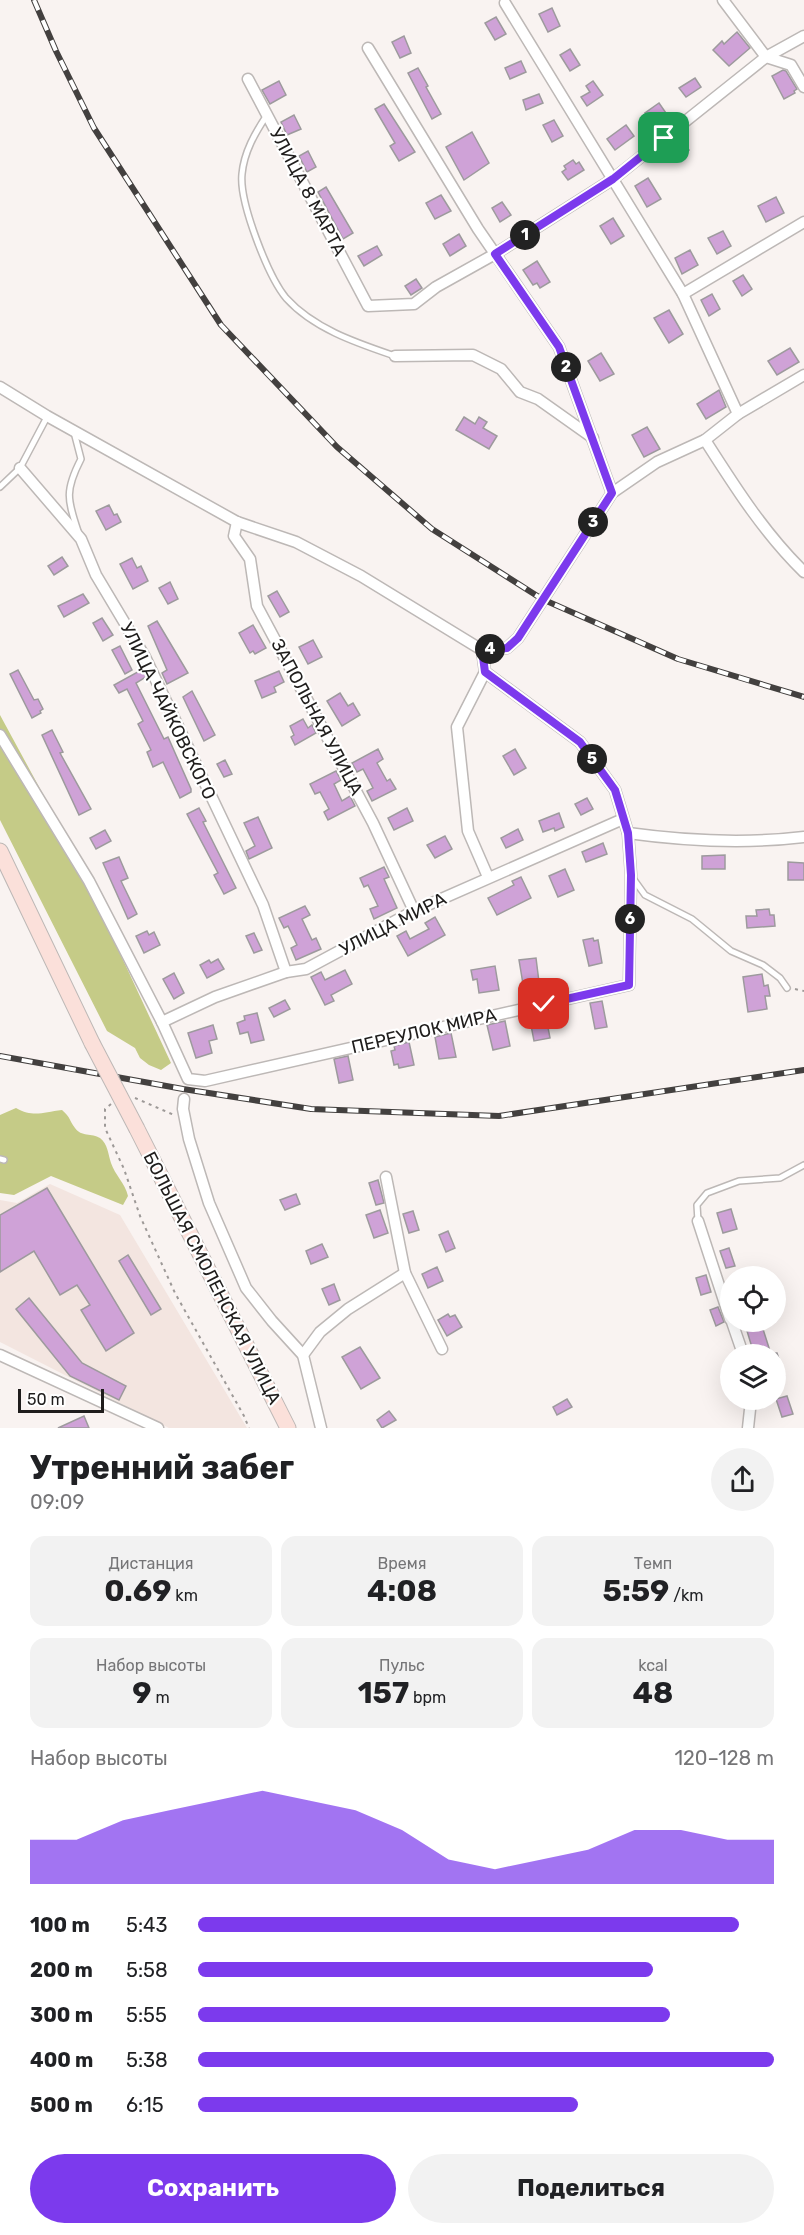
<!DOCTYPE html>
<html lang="ru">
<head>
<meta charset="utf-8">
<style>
	:root { --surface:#fff; --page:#f2f2f2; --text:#202124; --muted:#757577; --accent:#7c3aed }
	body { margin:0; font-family:Rubik,sans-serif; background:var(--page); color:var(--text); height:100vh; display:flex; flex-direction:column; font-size:22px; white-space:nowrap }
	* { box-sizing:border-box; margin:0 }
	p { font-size:20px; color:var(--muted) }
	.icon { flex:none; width:33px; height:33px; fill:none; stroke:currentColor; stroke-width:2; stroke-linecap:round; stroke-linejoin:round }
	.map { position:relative; height:1428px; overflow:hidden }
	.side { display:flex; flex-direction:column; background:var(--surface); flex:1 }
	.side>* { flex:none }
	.tools { position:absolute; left:720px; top:1266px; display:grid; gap:12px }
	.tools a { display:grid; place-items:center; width:66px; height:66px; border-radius:50%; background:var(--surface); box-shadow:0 6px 24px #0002; font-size:30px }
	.scale { position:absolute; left:18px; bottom:15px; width:86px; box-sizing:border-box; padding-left:6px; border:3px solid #1f1d1c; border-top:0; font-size:16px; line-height:21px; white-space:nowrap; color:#1f1d1c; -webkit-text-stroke:4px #fff; paint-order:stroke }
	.pin { position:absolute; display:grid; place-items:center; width:51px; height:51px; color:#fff; margin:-26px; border-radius:12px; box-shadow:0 3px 9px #0006 }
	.km { position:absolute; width:30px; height:30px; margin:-15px; border-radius:50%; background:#222; color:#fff; font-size:16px; line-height:30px; text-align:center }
	.round { display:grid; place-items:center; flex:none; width:63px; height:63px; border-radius:32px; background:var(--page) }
	.headline { display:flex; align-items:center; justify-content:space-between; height:102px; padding:0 30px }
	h1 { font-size:33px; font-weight:700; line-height:45px }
	.figures { display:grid; grid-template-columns:repeat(3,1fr); gap:9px; height:102px; padding:6px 30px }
	.figures div { display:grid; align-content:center; border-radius:15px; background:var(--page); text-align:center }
	.figures b { font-size:30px; font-weight:700 }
	.figures small { font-size:16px; font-weight:400 }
	.figures p { font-size:16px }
	.chart { height:168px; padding:12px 30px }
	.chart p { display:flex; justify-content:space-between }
	.chart svg { width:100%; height:108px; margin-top:6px; fill:var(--accent); opacity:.7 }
	.action { display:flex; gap:12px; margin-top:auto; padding:12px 30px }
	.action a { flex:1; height:69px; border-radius:36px; background:var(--accent); color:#fff; font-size:24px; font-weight:700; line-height:69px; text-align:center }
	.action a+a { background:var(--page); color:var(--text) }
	ul { padding:0 30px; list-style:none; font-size:20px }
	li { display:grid; grid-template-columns:96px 72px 1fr; align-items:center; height:45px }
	li i { height:15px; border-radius:8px; background:var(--accent) }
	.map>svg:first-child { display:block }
	.built { fill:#f3e5e0 }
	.forest { fill:#c5cb87 }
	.building { fill:#cfa2d7; stroke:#9d9a9d; stroke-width:1.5 }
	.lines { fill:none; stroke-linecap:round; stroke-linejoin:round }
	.lane-casing { stroke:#bdb8b6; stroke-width:8 }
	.street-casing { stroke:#bdb8b6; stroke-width:13 }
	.secondary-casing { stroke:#bdb8b6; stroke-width:17 }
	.path { stroke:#9d9997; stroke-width:2; stroke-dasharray:3 4.5; stroke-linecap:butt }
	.lane { stroke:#fff; stroke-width:5 }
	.street { stroke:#fff; stroke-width:10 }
	.secondary { stroke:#fbe0da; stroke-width:15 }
	.rail-casing { stroke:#43403f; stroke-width:6 }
	.rail { stroke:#fff; stroke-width:4; stroke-dasharray:11; stroke-linecap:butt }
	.secondary-bridge-casing { stroke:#bdb8b6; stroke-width:17; stroke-linecap:butt }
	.secondary-bridge { stroke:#fbe0da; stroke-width:15 }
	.route-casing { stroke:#fff; stroke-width:12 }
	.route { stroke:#7c3aed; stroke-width:8 }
	.labels { text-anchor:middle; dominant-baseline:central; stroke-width:4.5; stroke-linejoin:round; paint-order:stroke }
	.street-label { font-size:18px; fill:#1f1d1c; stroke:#fff }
</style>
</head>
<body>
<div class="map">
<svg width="804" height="1428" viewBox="0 0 804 1428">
	<rect width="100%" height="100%" fill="#f9f3f1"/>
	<path class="built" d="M50 1184 120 1215 247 1428H169L0 1342V1200L17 1203Z"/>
	<g class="forest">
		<path d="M0 715 63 831 171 1063 161 1070 149 1065 140 1058 135 1048 107 1031 0 820Z"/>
		<path d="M16 1108C34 1118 43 1112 62 1110 71 1118 69 1120 75 1128 81 1137 92 1133 100 1138 108 1144 108 1154 111 1163 115 1175 125 1183 128 1196L123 1205 51 1176 14 1195 0 1193V1115Z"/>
	</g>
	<g class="building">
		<path d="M552 8 560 26 548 32 539 14Z"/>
		<path d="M496 17 506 34 495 40 485 23Z"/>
		<path d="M737 32 750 48 729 66 713 50 722 41 724 44Z"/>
		<path d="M404 36 411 53 400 58 392 42Z"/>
		<path d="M570 49 580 65 570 71 560 55Z"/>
		<path d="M521 61 526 72 510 79 505 68Z"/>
		<path d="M418 68 428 86 426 87 441 114 432 119 408 73Z"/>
		<path d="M783 70 786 71 797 89 794 91 795 93 784 99 772 76Z"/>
		<path d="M695 78 701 87 686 97 679 88Z"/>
		<path d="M279 81 286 95 270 104 262 90Z"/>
		<path d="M593 81 603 95 587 106 581 97 590 92 586 86Z"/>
		<path d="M539 94 543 103 526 110 523 100Z"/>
		<path d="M659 103 666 113 653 123 645 113Z"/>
		<path d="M384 104 415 152 399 161 390 146 395 143 375 109Z"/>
		<path d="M294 115 301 129 287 135 281 122Z"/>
		<path d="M554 120 563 136 552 142 543 125Z"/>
		<path d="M626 125 634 136 615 150 607 139Z"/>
		<path d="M472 132 489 163 464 180 446 147Z"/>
		<path d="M682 140 689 150 672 162 664 152Z"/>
		<path d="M308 151 316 167 307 172 299 156Z"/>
		<path d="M573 160 576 164 579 162 584 170 568 180 562 172 566 169 564 166Z"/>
		<path d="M648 178 661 199 647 207 635 186Z"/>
		<path d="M326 187 353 233 343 239 318 192Z"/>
		<path d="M441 195 451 211 435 219 426 203Z"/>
		<path d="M776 197 784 213 766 222 758 206Z"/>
		<path d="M502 202 511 215 500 222 492 208Z"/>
		<path d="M613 218 624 236 611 244 600 226Z"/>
		<path d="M723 231 731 246 717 254 708 238Z"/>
		<path d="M459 234 466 246 450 256 443 244Z"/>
		<path d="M377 246 382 255 364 266 358 256Z"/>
		<path d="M690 250 698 265 682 274 675 258Z"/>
		<path d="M537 261 550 282 540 288 537 283 533 285 523 270Z"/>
		<path d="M743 275 752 289 742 296 733 281Z"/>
		<path d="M416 279 422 288 411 295 405 286Z"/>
		<path d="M712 294 720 309 709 316 701 300Z"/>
		<path d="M669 310 683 334 669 343 654 318Z"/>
		<path d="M790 348 799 362 777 375 768 361Z"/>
		<path d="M601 353 614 374 600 381 588 361Z"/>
		<path d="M719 390 726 407 706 419 697 404Z"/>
		<path d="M464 417 475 424 479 417 487 422 483 428 497 436 489 449 456 430Z"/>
		<path d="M647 427 660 449 644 457 632 435Z"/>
		<path d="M109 505 114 515 117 514 121 522 106 530 96 511Z"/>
		<path d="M62 557 68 566 54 575 48 566Z"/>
		<path d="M132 558 137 568 141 566 148 581 133 589 120 564Z"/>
		<path d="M170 582 178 599 168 604 159 588Z"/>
		<path d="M277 591 289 612 280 617 268 596Z"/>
		<path d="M83 594 89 603 64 617 58 606Z"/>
		<path d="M102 618 113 635 103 641 93 623Z"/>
		<path d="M157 621 188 673 167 684 162 673 167 670 148 626Z"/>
		<path d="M253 625 266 648 255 654 253 651 250 653 239 633Z"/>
		<path d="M313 640 322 657 308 664 299 647Z"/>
		<path d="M120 646 132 670 125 674 112 650Z"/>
		<path d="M143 669 146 677 136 683 164 739 168 737 191 789V792L180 798 163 762 153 767 147 752 151 750 138 724 143 721 127 689 119 693 114 685Z"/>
		<path d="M18 670 34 700 38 699 43 709 40 711 41 713 32 718 10 674Z"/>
		<path d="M279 671 284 682 274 687 276 692 262 698 255 681Z"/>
		<path d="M192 691 215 735 204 741 183 697Z"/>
		<path d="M340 693 348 706 353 703 360 715 342 726 327 701Z"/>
		<path d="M303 719 308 728 312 725 316 733 295 745 291 737 294 735 290 726Z"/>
		<path d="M52 730 63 752 60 753 91 809 79 815 42 735Z"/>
		<path d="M378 749 383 759 377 763 387 781 390 779 396 789 372 801 367 791 373 788 363 769 357 772 352 763Z"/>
		<path d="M515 749 526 768 514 775 503 756Z"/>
		<path d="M225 760 232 774 224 777 217 764Z"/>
		<path d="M336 771 341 780 334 784 342 801 350 796 355 806 328 820 324 812 329 809 320 792 315 794 310 784Z"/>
		<path d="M587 798 593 809 581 815 575 804Z"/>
		<path d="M199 808 206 821 203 822 236 888 224 894 214 875 218 873 187 814Z"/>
		<path d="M407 808 413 821 394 830 388 818Z"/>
		<path d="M559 813 564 827 555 831 554 828 543 832 539 821Z"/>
		<path d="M258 817 272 848 249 859 246 851 255 846 244 823Z"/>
		<path d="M518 829 523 840 506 848 501 838Z"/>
		<path d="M105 830 111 841 96 849 90 838Z"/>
		<path d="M445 836 452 849 435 858 427 845Z"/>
		<path d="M603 843 607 854 586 862 582 852Z"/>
		<path d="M725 855V869H702V856Z"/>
		<path d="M119 857 128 878 121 881 137 914 128 919 103 863Z"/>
		<path d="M788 862 804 863V880H788Z"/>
		<path d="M384 867 389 877 384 879 397 908 374 919 370 909 378 906 368 885 364 887 360 878Z"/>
		<path d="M565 869 574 890 558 897 549 876Z"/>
		<path d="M521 877 531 898 497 915 488 898 514 885 512 881Z"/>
		<path d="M305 906 310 915 302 919 312 940 316 938 321 949 296 960 291 948 297 945 288 926 284 928 279 918Z"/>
		<path d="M769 909 770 915H774L775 926 747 928 746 916H757L756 910Z"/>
		<path d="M435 917 445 935 408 956 397 936 406 931 410 939 429 929 425 923Z"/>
		<path d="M147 931 149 935 154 932 160 945 144 953 136 936Z"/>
		<path d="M254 933 262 950 254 953 246 936Z"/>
		<path d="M593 938 594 941 598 940 602 963 589 966 583 940Z"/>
		<path d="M536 958 539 982 523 984 519 960Z"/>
		<path d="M218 959 224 969 207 978 200 965 209 960 211 963Z"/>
		<path d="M495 966 499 990 479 993 477 979 473 980 471 970Z"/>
		<path d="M345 970 352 984 331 995 334 1001 325 1005 311 977 321 972 325 980Z"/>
		<path d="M174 973 184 993 174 999 163 979Z"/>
		<path d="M762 974 764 986 768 985 770 996H765L767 1009 748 1012 743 977Z"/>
		<path d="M285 1000 290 1009 274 1017 269 1008Z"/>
		<path d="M602 1001 607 1027 595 1029 590 1003Z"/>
		<path d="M545 1012 550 1038 534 1041 529 1015Z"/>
		<path d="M257 1013 264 1040 251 1043 248 1032 240 1034 237 1023 245 1020 244 1016Z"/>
		<path d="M505 1021 510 1046 493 1050 487 1025Z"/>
		<path d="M213 1025 217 1039 209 1041 212 1053 196 1058 188 1033Z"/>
		<path d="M451 1033 456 1057 439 1059 435 1037Z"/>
		<path d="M409 1042 414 1065 399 1068 398 1064 394 1065 391 1051 395 1050 394 1046Z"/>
		<path d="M348 1056 353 1080 339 1083 334 1059Z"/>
		<path d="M378 1180 384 1203 376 1205 369 1183Z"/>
		<path d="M47 1188 134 1333 106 1351 81 1310 90 1305 77 1285 60 1295 34 1251 0 1272V1215Z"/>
		<path d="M296 1194 300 1204 285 1210 280 1200Z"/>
		<path d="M731 1209 737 1229 723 1233 717 1213Z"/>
		<path d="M380 1210 388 1233 374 1238 366 1215Z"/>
		<path d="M413 1211 419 1230 409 1233 403 1214Z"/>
		<path d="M448 1231 455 1248 446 1252 439 1235Z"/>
		<path d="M322 1244 328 1257 311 1264 306 1251Z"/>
		<path d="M729 1248 735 1266 726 1268 720 1251Z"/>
		<path d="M128 1255 161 1309 151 1315 119 1261Z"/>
		<path d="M437 1267 443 1281 428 1288 422 1274Z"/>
		<path d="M706 1275 711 1292 701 1295 696 1278Z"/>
		<path d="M334 1284 340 1300 329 1305 322 1289Z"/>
		<path d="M29 1298 82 1363 126 1386 119 1400 70 1376 16 1309Z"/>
		<path d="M718 1307 724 1322 716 1326 710 1310Z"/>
		<path d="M448 1314 450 1317 455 1315 462 1327 447 1336 438 1320Z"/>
		<path d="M762 1326 770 1351 754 1354 747 1331Z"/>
		<path d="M360 1347 380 1378 361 1389 342 1357Z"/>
		<path d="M777 1353 785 1377 776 1380V1353Z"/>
		<path d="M787 1396 793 1414 782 1417 776 1399Z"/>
		<path d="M567 1399 572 1407 557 1415 553 1407Z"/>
		<path d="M389 1411 396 1420 382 1428 377 1420Z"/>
		<path d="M84 1416 89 1428H58Z"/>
	</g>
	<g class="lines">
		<g class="lane-casing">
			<g id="lane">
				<path d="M267 115C255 133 244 152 242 174 239 202 268 276 286 298 314 329 357 343 395 356"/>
				<path d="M74 432 81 459C65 490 67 499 78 531"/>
				<path d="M0 487 20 468 47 417"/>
				<path d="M632 877 645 895 692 919 731 951 763 965 780 978 787 988"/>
				<path d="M0 1159 4 1160"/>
				<path d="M698 1221 697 1205 707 1193 739 1181 780 1178 804 1165"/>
			</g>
		</g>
		<g class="street-casing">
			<g id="street">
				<path d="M723 0 766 57 791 65 804 87"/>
				<path d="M505 3 683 294 738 414"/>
				<path d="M368 48 478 229 559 347 612 493"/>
				<path d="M248 79 368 306 414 304 436 287 495 254 613 179 766 57 804 36"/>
				<path d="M683 294 804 222"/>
				<path d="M395 356 473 355 501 369 520 392 538 399 593 438"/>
				<path d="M0 387 47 416 237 522 296 542 361 576 482 650 507 648 518 638 612 493 657 462 705 440 738 414 804 375"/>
				<path d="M705 440C735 487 764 533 804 572"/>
				<path d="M20 468 81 539 96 575 145 657 263 905 286 972"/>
				<path d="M237 522 234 536 250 559 257 606 373 823 414 911"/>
				<path d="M485 672 457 727 468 831 488 877"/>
				<path d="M0 735 89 881 162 1022 188 1079 205 1081 629 985 631 875 628 833 615 790 580 742 485 672 482 650"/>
				<path d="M628 833C686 841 746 844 804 837"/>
				<path d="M162 1022 215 997 286 972 306 969 414 911 623 819"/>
				<path d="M184 1099 183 1109 189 1139 209 1203 246 1288 272 1321 303 1355 321 1428"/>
				<path d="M386 1177 405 1273 442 1349"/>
				<path d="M698 1221 730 1319"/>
				<path d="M732 1322 743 1354"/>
				<path d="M0 1355 158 1428"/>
				<path d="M303 1355 320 1332 348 1309 405 1273"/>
				<path d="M748 1428 751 1400"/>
			</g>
		</g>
		<g class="secondary-casing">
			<g id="secondary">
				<path d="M0 851 92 1043"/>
				<path d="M137 1129 288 1428"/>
			</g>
		</g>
		<g class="path">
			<path d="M795 989 804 991"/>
			<path d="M135 1098 174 1115"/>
			<path d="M111 1104 105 1109V1128L124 1169 140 1216 175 1293 244 1416 249 1428"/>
		</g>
		<use href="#lane" class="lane"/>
		<use href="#street" class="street"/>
		<use href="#secondary" class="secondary"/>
		<g class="rail-casing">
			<g id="rail">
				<path d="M34 0 56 51 94 128 221 325 337 447 432 529 542 599 678 659 804 697"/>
				<path d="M0 1056 183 1089 311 1109 499 1116 804 1070"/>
			</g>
		</g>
		<use href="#rail" class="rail"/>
		<g class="secondary-bridge-casing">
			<path id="secondary-bridge" d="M92 1043 137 1129"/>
		</g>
		<use href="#secondary-bridge" class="secondary-bridge"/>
	</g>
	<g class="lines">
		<g class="route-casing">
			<path id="route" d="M544 1004 629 985 631 875 628 833 615 790 580 742 485 672 482 650 507 648 518 638 612 493 559 347 495 254 613 179 664 138"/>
		</g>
		<use href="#route" class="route"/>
	</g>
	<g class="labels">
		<g class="street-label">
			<text transform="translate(308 192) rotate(62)">УЛИЦА 8 МАРТА</text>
			<text transform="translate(168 711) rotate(64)">УЛИЦА ЧАЙКОВСКОГО</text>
			<text transform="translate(317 717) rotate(62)">ЗАПОЛЬНАЯ УЛИЦА</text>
			<text transform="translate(393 924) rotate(-27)">УЛИЦА МИРА</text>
			<text transform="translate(424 1031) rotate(-13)">ПЕРЕУЛОК МИРА</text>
			<text transform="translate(212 1278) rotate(63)">БОЛЬШАЯ СМОЛЕНСКАЯ УЛИЦА</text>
		</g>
	</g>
</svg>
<div class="tools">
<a><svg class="icon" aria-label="locate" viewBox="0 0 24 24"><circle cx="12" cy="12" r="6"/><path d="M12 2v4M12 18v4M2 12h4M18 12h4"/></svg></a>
<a><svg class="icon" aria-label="layers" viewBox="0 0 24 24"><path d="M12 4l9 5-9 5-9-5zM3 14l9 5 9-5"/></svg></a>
</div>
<div class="scale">50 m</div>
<div class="pin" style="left:664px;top:138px;background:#1e9e55"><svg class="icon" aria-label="arrive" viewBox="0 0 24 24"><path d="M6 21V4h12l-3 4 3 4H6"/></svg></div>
<div class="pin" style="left:544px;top:1004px;background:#d93025"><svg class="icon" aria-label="check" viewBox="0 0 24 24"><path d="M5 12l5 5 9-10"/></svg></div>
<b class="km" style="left:525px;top:235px">1</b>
<b class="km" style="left:566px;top:367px">2</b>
<b class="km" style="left:593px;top:522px">3</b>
<b class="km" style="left:490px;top:649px">4</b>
<b class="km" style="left:592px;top:759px">5</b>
<b class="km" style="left:630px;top:919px">6</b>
</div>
<section class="side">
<div class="headline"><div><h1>Утренний забег</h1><p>09:09</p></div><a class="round"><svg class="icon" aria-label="share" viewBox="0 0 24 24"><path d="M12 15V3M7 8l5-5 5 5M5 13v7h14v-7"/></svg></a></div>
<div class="figures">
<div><p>Дистанция</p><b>0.69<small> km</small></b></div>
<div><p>Время</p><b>4:08</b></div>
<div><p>Темп</p><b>5:59<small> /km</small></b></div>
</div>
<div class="figures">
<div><p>Набор высоты</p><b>9<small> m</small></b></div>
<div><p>Пульс</p><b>157<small> bpm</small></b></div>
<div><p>kcal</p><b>48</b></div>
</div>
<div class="chart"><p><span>Набор высоты</span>120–128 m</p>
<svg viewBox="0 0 160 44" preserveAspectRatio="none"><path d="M0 44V26L10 26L20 18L30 14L40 10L50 6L60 10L70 14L80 22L90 34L100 38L110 34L120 30L130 22L140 22L150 26L160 26V44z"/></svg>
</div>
<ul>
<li><b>100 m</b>5:43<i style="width:94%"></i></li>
<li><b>200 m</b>5:58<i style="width:79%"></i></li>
<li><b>300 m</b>5:55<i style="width:82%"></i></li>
<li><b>400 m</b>5:38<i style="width:100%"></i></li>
<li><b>500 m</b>6:15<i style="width:66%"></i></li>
</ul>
<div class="action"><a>Сохранить</a><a>Поделиться</a></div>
</section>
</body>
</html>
